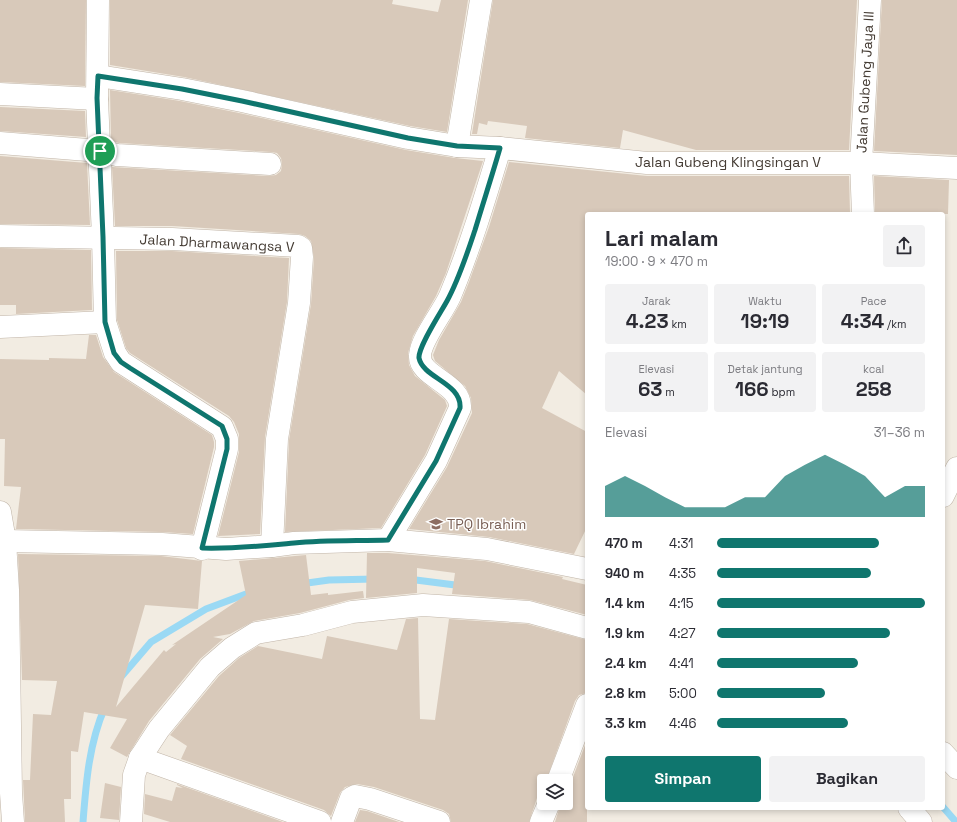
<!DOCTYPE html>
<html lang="id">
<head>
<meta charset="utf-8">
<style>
	:root { --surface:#fff; --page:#f2f2f3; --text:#2b2b33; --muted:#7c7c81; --accent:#0f766e }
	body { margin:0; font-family:"Space Grotesk",sans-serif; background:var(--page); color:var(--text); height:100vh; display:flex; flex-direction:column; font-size:15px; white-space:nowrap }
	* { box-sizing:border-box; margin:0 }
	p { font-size:13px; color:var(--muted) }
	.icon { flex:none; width:22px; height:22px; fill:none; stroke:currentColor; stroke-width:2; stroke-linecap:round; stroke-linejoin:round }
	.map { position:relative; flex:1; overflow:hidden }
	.panel { position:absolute; left:585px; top:212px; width:360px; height:598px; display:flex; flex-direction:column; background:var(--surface); border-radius:4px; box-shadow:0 2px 6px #0003 }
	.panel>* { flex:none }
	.controls { position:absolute; left:537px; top:774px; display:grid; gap:8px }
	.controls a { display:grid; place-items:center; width:36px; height:36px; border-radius:4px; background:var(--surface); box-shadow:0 2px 6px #0003; font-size:20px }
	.pin { position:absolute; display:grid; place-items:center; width:34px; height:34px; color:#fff; margin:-17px; border:2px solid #fff; border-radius:50%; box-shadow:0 1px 4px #0007 }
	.round { display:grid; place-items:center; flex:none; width:42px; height:42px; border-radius:4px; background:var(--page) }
	.headline { display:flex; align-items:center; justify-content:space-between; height:68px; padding:0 20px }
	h1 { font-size:22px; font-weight:700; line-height:30px }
	.stats { display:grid; grid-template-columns:repeat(3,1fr); gap:6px; height:68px; padding:4px 20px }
	.stats div { display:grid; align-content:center; border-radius:4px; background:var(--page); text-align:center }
	.stats b { font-size:20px; font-weight:700 }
	.stats small { font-size:11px; font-weight:400 }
	.stats p { font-size:11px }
	.chart { height:112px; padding:8px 20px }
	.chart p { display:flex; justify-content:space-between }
	.chart svg { width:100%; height:72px; margin-top:4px; fill:var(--accent); opacity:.7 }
	.primary-button { display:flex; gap:8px; margin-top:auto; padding:8px 20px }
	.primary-button a { flex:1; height:46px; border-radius:4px; background:var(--accent); color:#fff; font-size:16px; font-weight:700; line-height:46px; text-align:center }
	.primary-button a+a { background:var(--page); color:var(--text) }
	ul { padding:0 20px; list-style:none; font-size:13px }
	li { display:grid; grid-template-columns:64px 48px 1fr; align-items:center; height:30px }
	li i { height:10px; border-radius:5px; background:var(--accent) }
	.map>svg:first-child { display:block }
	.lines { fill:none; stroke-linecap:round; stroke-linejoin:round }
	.stream { stroke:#9ad9f4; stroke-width:7 }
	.building { fill:#d8c9ba }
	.minor-casing { stroke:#c1b5a8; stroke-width:23 }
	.minor { stroke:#fff; stroke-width:22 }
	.route-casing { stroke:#fff; stroke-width:8 }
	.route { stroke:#0f766e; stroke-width:5 }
	.labels { text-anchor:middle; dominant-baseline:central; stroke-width:3; stroke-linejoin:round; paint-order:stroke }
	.street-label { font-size:14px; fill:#443b33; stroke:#fff }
	.education-label { font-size:14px; fill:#785e54; stroke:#fff; text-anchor:start }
</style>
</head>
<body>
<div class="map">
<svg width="957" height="822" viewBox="0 0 957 822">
	<rect width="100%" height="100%" fill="#f2ece2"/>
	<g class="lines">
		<g class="stream">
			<path d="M408 579 463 586"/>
			<path d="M300 584 329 580 375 579"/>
			<path d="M121 677 151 642 206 609 254 591"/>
			<path d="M943 807 956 822"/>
			<path d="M83 822C86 783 89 743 105 707"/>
		</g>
	</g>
	<g class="building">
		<path d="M0 0H86L85 86 0 82Z"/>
		<path d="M110 0H393L392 4 438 12 441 0H468L447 132 410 126 184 77 110 65Z"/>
		<path d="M493 0H857L849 150H696L623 130 620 148 525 138 527 126 488 121 487 125 479 123 477 134H472Z"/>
		<path d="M882 0H957V155L874 151Z"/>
		<path d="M110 90 180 101 239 113 406 150 455 158 483 161 446 273 436 296 413 336 408 353 409 365 415 376 445 400 447 406 425 455 381 528 285 532 289 440 311 304 314 258 311 241 305 236 299 234 172 226H115L112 167 269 176 276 175 281 171 282 164 281 158 277 153 271 152 119 143 111 141Z"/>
		<path d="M0 107 85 111 86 137 0 131Z"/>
		<path d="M0 156 87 163 90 225 0 224Z"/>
		<path d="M509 162 647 176H849L850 213 587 214V395L559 371 542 408 587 432V527L574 554 489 537 409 529 447 467 472 413 471 398 465 386 435 361 433 355 439 340 461 302 469 282 489 227Z"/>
		<path d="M874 176 949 180 948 214H875Z"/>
		<path d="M0 248 91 250 92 310 16 314V305H0Z"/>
		<path d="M116 251H172L289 258 287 302 265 437 260 534 218 536 239 452V434L234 422 229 416 130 353 126 348 117 320Z"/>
		<path d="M89 335H96L103 357 114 372 212 435 214 442V447L193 534 162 532 16 529 21 487 4 486 5 439H0V359L49 360V358L86 359Z"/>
		<path d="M367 553H388L485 561 563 577 562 579 587 585V615L530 600 452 594 455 573 417 568V593L366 598Z"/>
		<path d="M18 554 161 556 202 561 198 609 145 605 116 707 164 650 166 652 176 644 172 645 246 595 239 561 306 555 311 595 328 593V595L363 591 364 598 349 600 300 613 254 621 230 634 213 637 223 639 200 659 149 721 127 757 110 748 127 719 84 712 78 752 71 751V799H64L65 822H25L23 780H30L33 714 51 715 57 681 22 680Z"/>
		<path d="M418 618 420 719 435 720 449 619 527 624 587 640V693L579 695 575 701 546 781H544V792L537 798 529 822H451L449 814 443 810 374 787 357 784 345 787 340 793 331 816 324 810 181 759 187 746 170 735 219 676 239 658 258 646 322 659 327 636 397 650 406 619Z"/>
		<path d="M587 740V822H555L561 803H566V791L570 785Z"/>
		<path d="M105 783 121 787 119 820 100 818Z"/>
		<path d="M177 785V784L283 822H170L144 814 145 794 172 801 176 787 183 788Z"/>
		<path d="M360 810 367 811 399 822H355Z"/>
	</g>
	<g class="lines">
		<g class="minor-casing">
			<g id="minor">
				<path d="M98 0 97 99 103 237 105 322 115 353 121 362 222 427 227 439V449L202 549"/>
				<path d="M98 76 182 89 242 101 408 138 457 146 500 148 647 163H861L957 168"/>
				<path d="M0 94 97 99"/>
				<path d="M0 143 100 151 117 155 270 164"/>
				<path d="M457 146 481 0"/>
				<path d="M863 214 861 163 870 0"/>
				<path d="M0 236 172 239 298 246 301 248 302 257 299 303 277 439 272 546"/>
				<path d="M0 327 105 322"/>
				<path d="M943 496 957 468"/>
				<path d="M0 512 5 541 8 590 11 793 13 822"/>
				<path d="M388 540 436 461 460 408C462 383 418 377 420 355 421 339 443 312 450 296 470 248 485 198 500 148"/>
				<path d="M5 541 162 544 226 549 272 546 294 543 388 540 487 549 587 569"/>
				<path d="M943 753 957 768"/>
				<path d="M140 758 320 822"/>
				<path d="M558 781 587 705"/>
				<path d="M909 808 921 822"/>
				<path d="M131 822 134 775 140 758 159 729 210 667 232 648 256 633 303 625 352 612 423 605 529 612 587 628"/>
				<path d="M342 822 351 798 355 796 370 799 439 822"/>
				<path d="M541 822 549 803"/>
			</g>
		</g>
		<use href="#minor" class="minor"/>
	</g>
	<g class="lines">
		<g class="route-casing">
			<path id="route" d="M98 76 182 89 242 101 408 138 457 146 500 148C492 176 483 203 475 230 467 254 459 279 447 301 441 312 418 347 419 358 423 378 462 383 460 408L436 461 388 540C357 541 325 540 294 543 262 546 234 549 202 548L227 449V439L222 426 130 368 121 362 114 353 105 322 103 237 97 98Z"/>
		</g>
		<use href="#route" class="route"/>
	</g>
	<defs>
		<g id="school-bare" transform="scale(1.08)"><path d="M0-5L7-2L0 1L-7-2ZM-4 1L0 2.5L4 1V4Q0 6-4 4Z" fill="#8d6e63" stroke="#fff" stroke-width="2.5" paint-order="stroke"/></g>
	</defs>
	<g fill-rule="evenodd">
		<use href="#school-bare" x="436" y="524"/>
	</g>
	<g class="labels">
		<g class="street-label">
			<text transform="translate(865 82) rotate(-87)">Jalan Gubeng Jaya III</text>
			<text x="728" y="162">Jalan Gubeng Klingsingan V</text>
			<text transform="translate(217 243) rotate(3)">Jalan Dharmawangsa V</text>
		</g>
		<g class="education-label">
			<text x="447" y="524">TPQ Ibrahim</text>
		</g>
	</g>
</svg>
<div class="controls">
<a><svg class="icon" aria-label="layers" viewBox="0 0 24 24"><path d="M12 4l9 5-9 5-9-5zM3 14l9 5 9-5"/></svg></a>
</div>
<div class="pin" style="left:100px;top:151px;background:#1e9e55"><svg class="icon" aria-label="arrive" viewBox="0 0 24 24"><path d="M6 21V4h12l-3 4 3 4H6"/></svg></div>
<section class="panel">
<div class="headline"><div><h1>Lari malam</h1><p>19:00 · 9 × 470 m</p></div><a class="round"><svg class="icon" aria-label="share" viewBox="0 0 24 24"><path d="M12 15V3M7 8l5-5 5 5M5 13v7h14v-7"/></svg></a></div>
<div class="stats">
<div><p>Jarak</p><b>4.23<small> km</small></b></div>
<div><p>Waktu</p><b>19:19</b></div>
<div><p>Pace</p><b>4:34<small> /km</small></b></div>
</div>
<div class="stats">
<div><p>Elevasi</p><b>63<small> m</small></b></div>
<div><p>Detak jantung</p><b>166<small> bpm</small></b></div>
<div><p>kcal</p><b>258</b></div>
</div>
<div class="chart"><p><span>Elevasi</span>31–36 m</p>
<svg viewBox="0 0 160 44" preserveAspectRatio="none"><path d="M0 44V25L10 19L20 25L30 32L40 38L50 38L60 38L70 32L80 32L90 19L100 12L110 6L120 12L130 19L140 32L150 25L160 25V44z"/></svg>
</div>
<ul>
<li><b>470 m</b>4:31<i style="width:78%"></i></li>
<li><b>940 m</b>4:35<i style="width:74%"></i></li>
<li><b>1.4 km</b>4:15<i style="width:100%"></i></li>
<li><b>1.9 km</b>4:27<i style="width:83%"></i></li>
<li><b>2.4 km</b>4:41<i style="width:68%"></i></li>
<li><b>2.8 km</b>5:00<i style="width:52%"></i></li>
<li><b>3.3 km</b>4:46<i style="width:63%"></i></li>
</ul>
<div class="primary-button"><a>Simpan</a><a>Bagikan</a></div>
</section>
</div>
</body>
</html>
